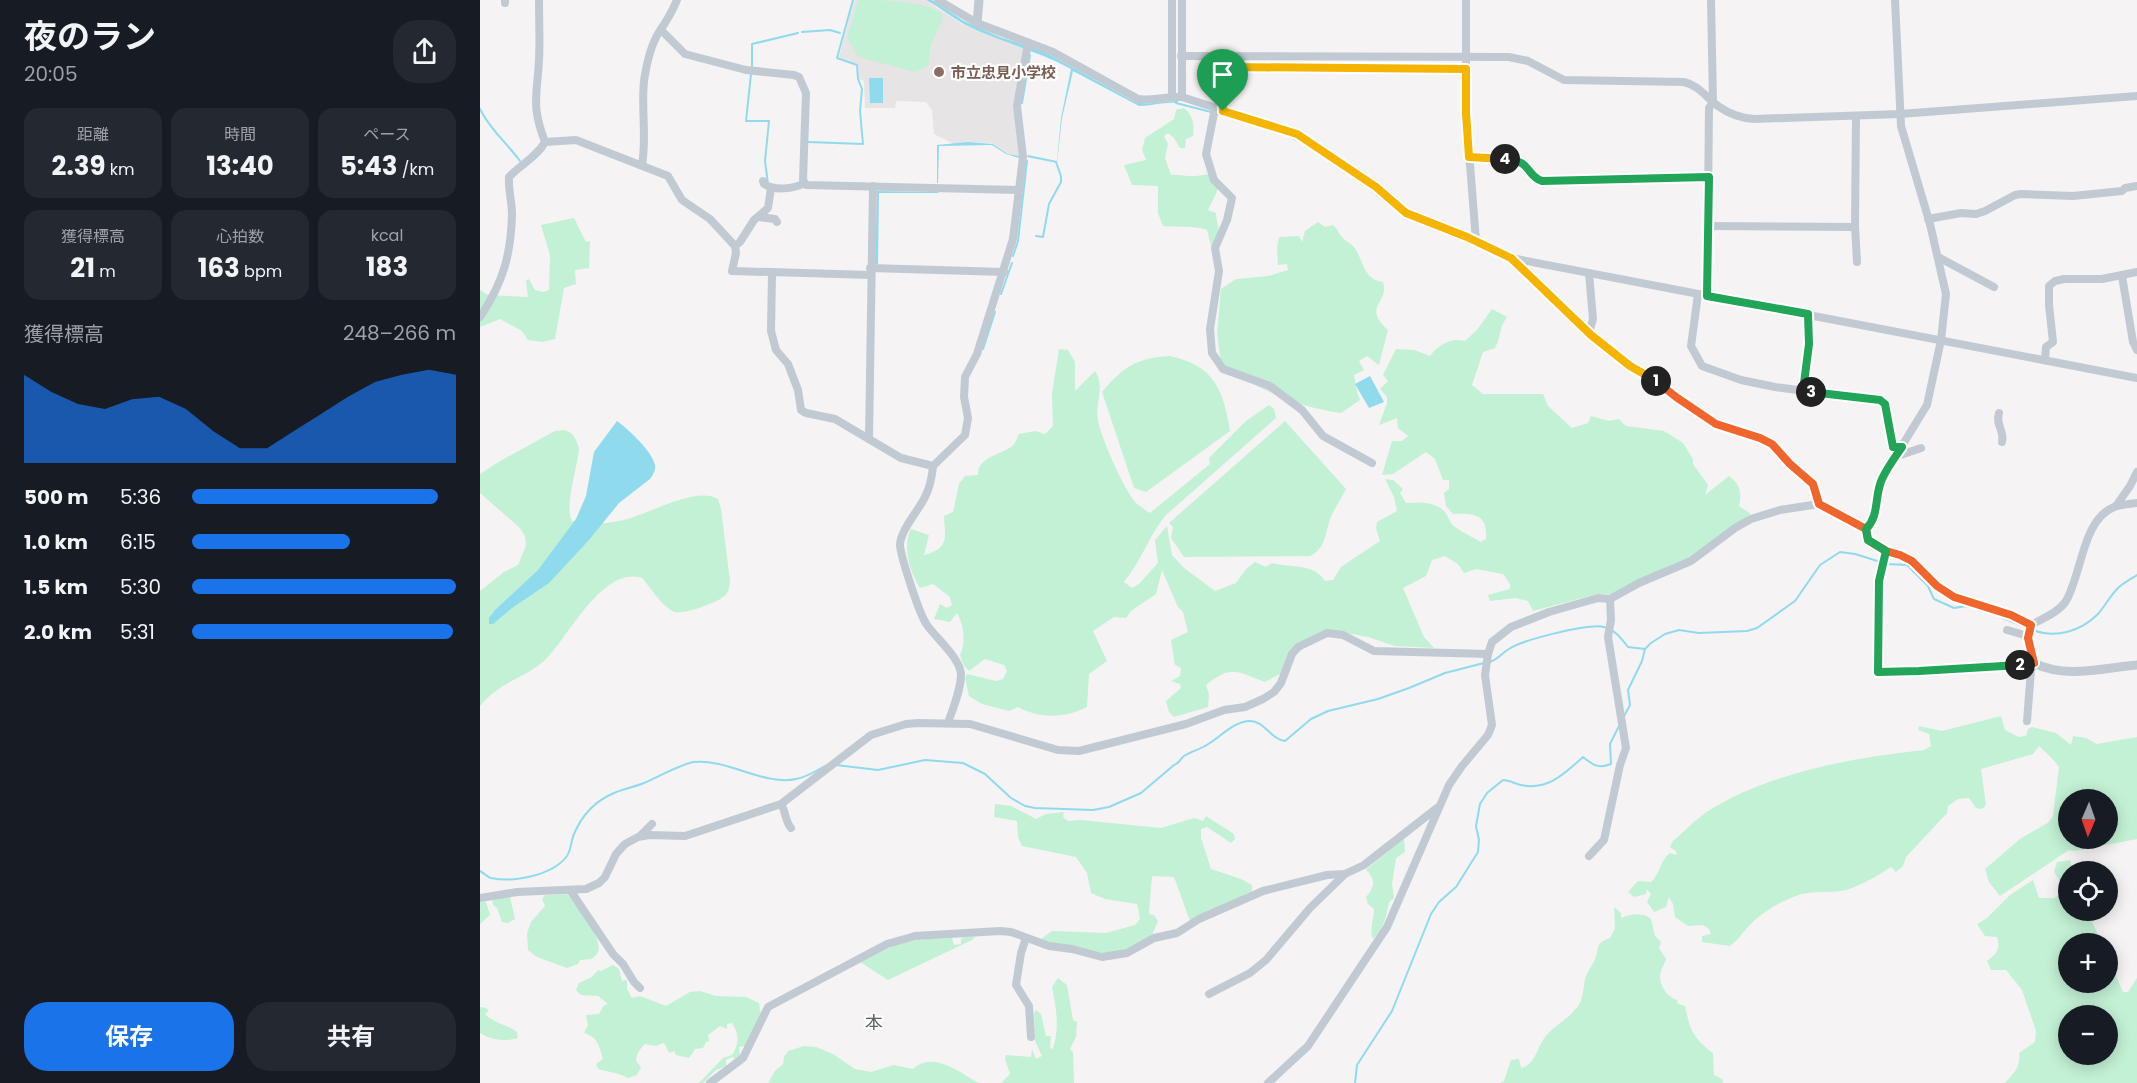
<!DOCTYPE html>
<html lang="ja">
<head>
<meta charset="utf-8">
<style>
	:root { --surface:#171b24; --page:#242831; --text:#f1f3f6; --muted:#9ea1a6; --accent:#1a73e8 }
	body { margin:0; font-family:Poppins,"Noto Sans JP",sans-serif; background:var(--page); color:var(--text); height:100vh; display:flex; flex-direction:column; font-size:22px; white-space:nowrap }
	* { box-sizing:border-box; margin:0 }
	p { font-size:20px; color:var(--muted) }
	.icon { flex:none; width:33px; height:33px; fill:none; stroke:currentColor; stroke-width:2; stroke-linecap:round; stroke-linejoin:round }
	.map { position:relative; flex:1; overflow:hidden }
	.drawer { display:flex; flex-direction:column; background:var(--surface); width:480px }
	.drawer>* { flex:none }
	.needle { width:39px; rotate:182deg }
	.tools { position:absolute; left:1578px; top:789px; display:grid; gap:12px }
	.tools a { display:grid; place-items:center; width:60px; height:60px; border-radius:50%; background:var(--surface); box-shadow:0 3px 15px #0003; font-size:30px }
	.pin { position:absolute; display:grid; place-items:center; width:51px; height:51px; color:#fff; margin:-62px -26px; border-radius:50% 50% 50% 0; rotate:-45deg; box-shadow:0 0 6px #0007 }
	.pin .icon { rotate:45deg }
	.km { position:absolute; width:30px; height:30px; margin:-15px; border-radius:50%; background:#222; color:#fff; font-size:16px; line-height:30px; text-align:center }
	.round { display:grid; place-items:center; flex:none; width:63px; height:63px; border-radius:24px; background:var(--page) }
	.overview { display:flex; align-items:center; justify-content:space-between; height:102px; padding:0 24px }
	h1 { font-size:33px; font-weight:700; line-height:45px }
	.metrics { display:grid; grid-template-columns:repeat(3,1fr); gap:9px; height:102px; padding:6px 24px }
	.metrics div { display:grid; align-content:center; border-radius:15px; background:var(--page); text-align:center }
	.metrics b { font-size:26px; font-weight:700 }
	.metrics small { font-size:16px; font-weight:400 }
	.metrics p { font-size:16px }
	.chart { height:168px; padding:12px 24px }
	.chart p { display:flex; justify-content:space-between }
	.chart svg { width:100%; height:108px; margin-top:6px; fill:var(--accent); opacity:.7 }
	.cta { display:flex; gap:12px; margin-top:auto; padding:12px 24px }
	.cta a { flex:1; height:69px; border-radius:24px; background:var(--accent); color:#fff; font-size:24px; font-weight:700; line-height:69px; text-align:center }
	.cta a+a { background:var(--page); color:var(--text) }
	ul { padding:0 24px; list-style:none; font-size:20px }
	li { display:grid; grid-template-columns:96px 72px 1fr; align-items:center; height:45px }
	li i { height:15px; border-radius:8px; background:var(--accent) }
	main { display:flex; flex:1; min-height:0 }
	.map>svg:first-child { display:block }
	.education { fill:#e6e4e5 }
	.green { fill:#c3f1d5; fill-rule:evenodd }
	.water { fill:#90daee }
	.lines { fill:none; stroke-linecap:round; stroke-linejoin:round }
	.stream { stroke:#90daee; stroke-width:2 }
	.minor { stroke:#c1cad2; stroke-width:8 }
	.tertiary { stroke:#c1cad2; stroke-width:9 }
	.split-1-casing { stroke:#fff; stroke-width:12 }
	.split-2-casing { stroke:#fff; stroke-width:12 }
	.split-3-casing { stroke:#fff; stroke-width:12 }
	.split-4-casing { stroke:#fff; stroke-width:12 }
	.split-5-casing { stroke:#fff; stroke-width:12 }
	.split-1 { stroke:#f5b400; stroke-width:8 }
	.split-2 { stroke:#f0652b; stroke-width:8 }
	.split-3 { stroke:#22a559; stroke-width:8 }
	.split-4 { stroke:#22a559; stroke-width:8 }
	.split-5 { stroke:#f5b400; stroke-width:8 }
	.education-dot { fill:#8d6e63; stroke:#fff; stroke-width:2 }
	.labels { text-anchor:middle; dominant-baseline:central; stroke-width:4.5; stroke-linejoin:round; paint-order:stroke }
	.education-label { font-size:15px; font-weight:bold; fill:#785e54; stroke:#fff; text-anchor:start }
	.quarter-label { font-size:18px; fill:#5f6368; stroke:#fff }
</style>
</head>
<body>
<main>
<section class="drawer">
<div class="overview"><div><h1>夜のラン</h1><p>20:05</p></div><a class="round"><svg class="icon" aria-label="share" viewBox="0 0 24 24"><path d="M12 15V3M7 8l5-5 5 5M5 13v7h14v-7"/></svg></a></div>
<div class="metrics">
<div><p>距離</p><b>2.39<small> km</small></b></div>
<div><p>時間</p><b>13:40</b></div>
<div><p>ペース</p><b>5:43<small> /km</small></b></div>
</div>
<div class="metrics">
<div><p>獲得標高</p><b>21<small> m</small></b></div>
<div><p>心拍数</p><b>163<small> bpm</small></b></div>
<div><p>kcal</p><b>183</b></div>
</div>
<div class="chart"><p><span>獲得標高</span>248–266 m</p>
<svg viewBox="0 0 160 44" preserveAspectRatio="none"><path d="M0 44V8L10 15L20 20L30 22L40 18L50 17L60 22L70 31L80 38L90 38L100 31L110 24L120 17L130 11L140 8L150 6L160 8V44z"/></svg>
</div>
<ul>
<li><b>500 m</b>5:36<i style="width:93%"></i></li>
<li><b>1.0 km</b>6:15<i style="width:60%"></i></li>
<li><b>1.5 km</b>5:30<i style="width:100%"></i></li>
<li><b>2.0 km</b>5:31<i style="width:99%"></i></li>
</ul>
<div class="cta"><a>保存</a><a>共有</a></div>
</section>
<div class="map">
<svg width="1657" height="1083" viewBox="0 0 1657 1083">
	<rect width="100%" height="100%" fill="#f5f3f3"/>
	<path class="education" d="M374 0H445L482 24 543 48 534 106 539 156 529 154 512 143 487 142 474 144 454 134 452 110 446 102 416 101 415 108H385L384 81 379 79 378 65 359 57Z"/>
	<g class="green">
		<path d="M378 0C402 0 445 0 462 14V21L451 44 448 66 435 72 379 57C373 52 374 45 367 39Z"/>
		<path d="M704 108C714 117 714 124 713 136L706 139 705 148H700L694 138 688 133 684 136 688 144 685 158 691 175C699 174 708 177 716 176 725 175 725 173 736 175 742 188 734 197 728 210L736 213C737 229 744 233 731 246L727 230C713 225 697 228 683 226L678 213V186L652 185 644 165 666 160 662 150 665 138 694 119 696 110Z"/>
		<path d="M94 218 106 242 110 241 109 268 95 270 96 284 84 288 75 339 62 342 48 340 42 331 20 319 0 327V290L8 295 48 297 46 281 49 279 55 290 63 292 69 290 70 255 61 225Z"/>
		<path d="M838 222 845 227 853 225C858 229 858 233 862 237 866 242 873 244 876 250 884 264 885 280 903 282 910 303 881 306 908 330L899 365 887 356 879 361 884 370 874 375 877 392 880 400 861 413C818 407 775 389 741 363L737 334 741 289 756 279 788 276 808 270 807 264 798 265 797 248 799 237 819 236 822 242 825 231Z"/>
		<path d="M1012 309 1027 317C1018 330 1022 335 1015 348L1003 352 992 385 1003 394H1063L1068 406 1092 428 1108 423 1111 416 1129 421 1139 419 1146 426 1184 431 1203 443 1213 459V464L1228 485 1225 495 1249 476C1260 484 1262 493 1259 506L1271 514 1206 560 1131 594H1117L1053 611 1048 601 1035 598 1010 601 1008 595 1030 589V584L1023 574 996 569 984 573 978 564 965 556 952 560 946 576 923 588 944 637 954 648 915 646 888 637 861 632 836 637 816 655 800 674 785 682C757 672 752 664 726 685L729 694 728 707 694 717 689 712 686 701 701 688 700 684 691 681 700 676 701 668 695 665 691 640 708 632 703 612 698 607 682 570 676 594 651 611 646 618 634 617 613 631 627 661 609 674 607 707C585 718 560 719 538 707L529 711 502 704 489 696 485 678 487 674 516 681 523 679 527 671 524 665 505 659 489 671 484 666 480 655C486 644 484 624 477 613L470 622 454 619 460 604 467 608 472 605 470 597 453 584 440 588C430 573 422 546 431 529L449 535 444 555C470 548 465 537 464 516L473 512 479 484 485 476 498 475C497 458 519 455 531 447 535 444 537 439 539 434L555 431 565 434 573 426 572 394 579 349 588 350 595 362V391L615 371C626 388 614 403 618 421 622 440 643 487 655 502 659 506 665 510 670 513L730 464 729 458 766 421 789 405 794 409 796 418 685 516C669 536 661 561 644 582L652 588 659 584 678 563 675 540 687 526 692 555 704 568 735 591 756 583 766 569 775 562 786 567 792 563C810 568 834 563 845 581L853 580 861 567 900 541 896 528 897 522 917 511 914 497 905 479 913 480 923 489 920 493 926 503C939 502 955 502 964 511 969 516 969 523 975 527 983 533 993 537 1001 542L1006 539C1008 514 994 513 973 514L966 506 964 493 969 489V480H963L955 459 946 452 913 474 902 475 912 441H922L928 436 918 428 917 418 899 425 907 403V397L900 389 908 381 903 375 916 349 934 350 950 356C958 345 971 337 985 341L997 330Z"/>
		<path d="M690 356C735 366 743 390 750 431L666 492 654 488 622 392C644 366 657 358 690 356Z"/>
		<path d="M805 421 866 489C861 499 854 509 850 519 845 534 846 548 830 556L704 557 691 538 693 527 689 523Z"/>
		<path d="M84 430C94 433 96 439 99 448 98 466 84 507 92 521 107 525 124 524 139 521 165 517 215 485 238 499L241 509 250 581C249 587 249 594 243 597 236 603 202 615 195 612 182 607 171 588 162 578 122 565 87 640 64 661 43 679 19 682 0 706V591L24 572 38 565 46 546 45 536 40 528 0 493V474L20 461 75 431Z"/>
		<path d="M1521 716 1525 730 1539 737 1546 736 1548 729 1552 727 1576 733 1591 745 1593 736 1606 738 1617 744 1657 737V839L1595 851 1589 850 1520 896 1509 882 1505 869 1540 839 1569 822 1573 816 1579 767C1573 758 1566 753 1559 746L1553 754 1501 769 1506 805 1502 809 1496 808 1489 798 1478 799 1468 806 1467 813 1426 857 1423 866 1416 872 1411 867C1397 876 1382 885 1366 890 1348 894 1329 889 1311 898 1296 904 1280 914 1269 926 1262 933 1258 940 1250 946L1222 942V936L1231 934 1229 929 1223 925 1208 926 1195 917 1193 904 1189 897 1186 907 1174 912 1167 902 1171 894 1167 889 1166 894 1154 897 1148 892 1158 881 1171 882C1180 875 1180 860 1190 853L1197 855 1196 851 1190 847 1193 841C1205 831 1216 819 1228 811 1291 772 1371 758 1444 750L1451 746 1449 734 1438 730 1439 726 1462 731ZM1588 800H1628V838H1588Z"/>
		<path d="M515 804 531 806 556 819 566 814 584 812 583 817 588 821 601 820 681 828 714 818 723 821 726 816 754 834 755 839 751 843 727 827 721 829V838L731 869 761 879 772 885V891L710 921 694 877 672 876 669 914 674 915 678 921 672 935 646 950 626 954 569 942 561 939 572 931 626 933 655 925 660 919 657 904 625 899 611 893 607 873 596 857 542 846 538 837 537 821 514 817Z"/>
		<path d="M924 838 925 852 916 858 912 884 914 898 909 902C906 917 904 928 893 939 889 930 894 919 894 909L888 904 886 897C895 887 896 880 886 870Z"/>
		<path d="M1590 860 1593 871 1588 872V910L1607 911 1622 943 1588 944V982H1628V957L1643 992H1648L1657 978V1083H1525C1534 1073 1541 1067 1539 1053L1555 1042 1556 1031 1542 990 1526 970H1511L1507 961C1516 954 1521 950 1517 937L1505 936 1497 924 1506 919 1530 895 1553 880 1559 898H1574L1583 893V886L1574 872 1577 862ZM1588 1016H1628V1054H1588Z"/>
		<path d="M87 894C95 905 124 938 118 952 117 955 113 958 111 959L100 960 98 964 87 968 57 957 48 950 47 933 51 922 65 906 62 899 65 895Z"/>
		<path d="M19 897H30L35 919 28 923 22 922 17 908 13 905 12 899Z"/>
		<path d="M0 902H6L10 915 0 924Z"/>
		<path d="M1134 907 1141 913V918C1151 914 1162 912 1171 919L1175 936 1181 942 1179 948 1186 959C1184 964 1181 970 1180 975 1179 985 1187 997 1197 1000L1198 1004 1205 1006C1210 1030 1213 1038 1233 1053L1234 1075 1242 1079 1243 1083H1020L1024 1081 1031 1060 1039 1059 1041 1068C1056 1065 1057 1046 1066 1036 1076 1024 1092 1017 1100 1003 1104 995 1103 984 1106 976 1108 970 1113 965 1115 959 1120 947 1115 943 1130 938L1135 928Z"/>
		<path d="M484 937H495L492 940 408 980 380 962C418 941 429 939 472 938L474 945 481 944V939Z"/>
		<path d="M133 965 139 969 142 981 147 980V989L152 998 160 996 186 1006 210 992 220 991 236 996 266 997 279 1003 281 1016 265 1046 259 1047 260 1056 255 1059 252 1057 246 1060V1066L236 1070 223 1083H219L243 1058 252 1055C259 1044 260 1035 252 1023L247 1024V1029L240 1026 228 1035 229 1041 226 1042 223 1048 215 1049 209 1058 196 1055 194 1051 189 1053 185 1044 183 1043 176 1046 165 1044C159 1050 157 1053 156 1061L161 1067 157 1075 148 1078C140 1073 128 1072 118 1069L116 1064 123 1059C119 1046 118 1037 104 1033L108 1025 106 1015 119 1014 124 1005 128 1004 118 996 101 995 96 990 99 983 112 977 118 970 121 971Z"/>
		<path d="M578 978 587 985 593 1020 597 1022 596 1037 590 1049 593 1052 594 1083H521L530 1074 525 1059 526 1055 551 1057 552 1049 556 1059 562 1056 555 1041 554 1013 556 1010 561 1014 566 1036H571L570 1049 573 1048C580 1028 576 1007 572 987Z"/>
		<path d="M0 1007 6 1008 9 1011 5 1014C13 1023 26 1024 37 1032L38 1038C26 1042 11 1040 0 1033Z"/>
		<path d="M324 1046 336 1047 353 1054 375 1069 391 1072 414 1065 433 1069C453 1050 480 1073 499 1083H288L295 1071 303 1064 304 1057 308 1051Z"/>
	</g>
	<g class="water">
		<path d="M446 0H452L484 21 520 37 563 51 655 102C669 106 684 100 698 101L697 103C683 102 672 106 659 106L593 71 582 118 577 163 547 157 548 155 577 161 581 118 591 69C557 51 524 43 490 27 475 20 461 8 446 0Z"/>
		<path d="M389 78H403V103H390Z"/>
		<path d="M488 142 513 144 528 154 539 156V158L526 154 512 145 459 146 458 183H457V145Z"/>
		<path d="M397 191 459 192 458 193H399L398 264H395Z"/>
		<path d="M890 376 904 402 889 408 875 384Z"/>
		<path d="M137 421C148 429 172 451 175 465 176 470 173 475 170 479L139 503 109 540 69 583 32 608 13 624H9V618L15 610 58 570 96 519 106 496 114 452Z"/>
	</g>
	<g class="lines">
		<g class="stream">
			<path d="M322 32 350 30 360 33"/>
			<path d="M272 68V44L318 33"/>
			<path d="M271 74 266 121H289L285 161 288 184"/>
			<path d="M542 103 550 55"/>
			<path d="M696 103 731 112"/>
			<path d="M0 109C10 130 27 143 40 161"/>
			<path d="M737 114 809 136 825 144"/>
			<path d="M328 142 383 144 380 111 382 89 378 79 377 65 357 58 373 0"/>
			<path d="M854 164 888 187 924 217 993 244"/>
			<path d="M556 236 563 237 569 204 581 182V176L576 162"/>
			<path d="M1007 250 1027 260 1068 298"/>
			<path d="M533 256 538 241 547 161"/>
			<path d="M521 294 532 263"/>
			<path d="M503 349 515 312"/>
			<path d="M1506 611 1548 628"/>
			<path d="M1553 630C1576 639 1601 631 1618 614 1625 606 1630 596 1638 588 1643 583 1651 579 1657 575"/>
			<path d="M1010 662C1018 659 1022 653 1029 649 1042 640 1109 623 1124 627 1135 630 1141 638 1148 647L1165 649"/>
			<path d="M1143 718 1150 705 1148 690 1162 661 1165 649 1171 643 1185 634 1199 630 1219 633 1267 631 1277 628 1315 601 1340 565 1360 552 1375 554 1407 564 1427 565 1448 586 1454 599 1474 608 1486 606 1497 608"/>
			<path d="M356 765 398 770 445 760 483 763 505 774 531 798 545 806 555 808 613 810 629 807 661 793 694 765C700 763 699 760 704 756 710 752 718 750 725 746 739 739 753 721 770 721 785 721 790 739 805 741L831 719 848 711 898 699 929 688 965 673 1004 663"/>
			<path d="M0 871C4 873 7 877 11 878 34 883 73 875 87 856 91 850 91 841 94 834 102 815 115 801 134 793 143 789 154 787 164 783 176 778 203 763 214 762 248 759 285 786 316 779 327 777 336 771 345 766"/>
			<path d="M875 1083 877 1065 912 1011 951 914 959 902 976 887 998 852 999 840 996 826 1000 804 1007 793 1023 780C1030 780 1035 784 1041 785 1068 791 1085 773 1103 757 1113 765 1118 769 1131 764L1130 744 1139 726"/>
		</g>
		<g class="minor">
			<path d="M458 0 497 23 573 52 658 99C673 101 687 96 702 97L817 134 896 187 926 213 987 237 1031 258 1657 378"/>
			<path d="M702 0V97"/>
			<path d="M986 0V113L996 241"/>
			<path d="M1415 0 1421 126 1450 224 1466 294 1461 340 1447 405 1401 480 1396 510 1391 524 1386 529 1388 540 1406 551 1420 555 1432 561 1457 586 1474 597 1531 615 1551 625C1562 619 1579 612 1586 601 1602 574 1602 520 1634 507 1641 504 1650 504 1657 503"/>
			<path d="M25 3V0"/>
			<path d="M181 30 205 54 266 70 314 75 319 77 326 93 323 180 326 185 539 190"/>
			<path d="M701 56 1029 57 1048 61 1084 80 1204 82C1218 85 1226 97 1238 106 1249 114 1261 118 1274 119L1420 114 1657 96"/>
			<path d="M692 96V0"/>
			<path d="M735 108 726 154 734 180 752 198 747 220 735 248 739 271 730 329 732 353 743 369 790 386 822 410 843 436 892 463"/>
			<path d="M743 111 741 73 747 67 986 69"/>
			<path d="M1376 116 1375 226 1377 262"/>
			<path d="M65 142 96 140 188 176 202 200 230 219 255 246 256 253 252 271 390 275"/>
			<path d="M989 157C1004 157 1034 155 1046 164 1052 170 1053 178 1062 181L1229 177"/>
			<path d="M162 165C167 137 161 110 164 81 166 67 171 45 179 32 186 22 192 12 197 0"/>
			<path d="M283 181 284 184C295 191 313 189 325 183"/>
			<path d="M279 217 295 219 297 222"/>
			<path d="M1448 219 1481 213 1496 214 1505 211 1535 195 1541 194 1593 196 1642 191 1645 188 1657 186"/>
			<path d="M1228 226 1375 227"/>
			<path d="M255 246 260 242 274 220 288 208 291 188"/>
			<path d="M1458 257 1514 287"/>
			<path d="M1031 258 1111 335 1150 366 1175 380 1195 397 1236 424 1280 437 1291 444 1310 464 1333 484 1339 504"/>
			<path d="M390 268 524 272"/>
			<path d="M292 273 291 331 296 350 308 364 318 390 321 410 326 413 355 419 421 458 453 466"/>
			<path d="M1109 273 1113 319 1109 333"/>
			<path d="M1642 276 1653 342 1657 350"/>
			<path d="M1218 294 1211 346 1222 366 1261 380 1295 387 1400 401 1405 404 1413 447H1422"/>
			<path d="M1227 296 1229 108 1233 102 1231 0"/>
			<path d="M0 317C23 283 31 255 32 214 32 202 28 189 29 177 40 165 57 157 65 142 51 105 57 97 59 60 60 40 59 20 59 0"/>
			<path d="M1565 360 1566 347 1573 342 1569 305V286L1575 281 1584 279H1622L1657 272"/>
			<path d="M1323 391 1329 344 1328 314"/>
			<path d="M1519 413C1515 425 1525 431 1522 442"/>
			<path d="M389 439 393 186"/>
			<path d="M1415 457 1441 448"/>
			<path d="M1636 506 1650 486 1657 472"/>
			<path d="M1406 551 1399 581 1398 672 1439 671 1554 664"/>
			<path d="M1527 630 1548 636"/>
			<path d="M1547 721 1551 670 1554 663"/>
			<path d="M468 723C473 708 481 690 481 674 480 658 456 638 447 625 439 614 422 560 420 546 419 532 439 510 445 497 450 487 452 478 453 466L485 435 488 418 484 397 485 377 497 354 533 239 543 157 537 106 548 43"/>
			<path d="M301 804C306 812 305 821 311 828"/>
			<path d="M161 835 172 824"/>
			<path d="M1109 856 1124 840 1140 765 1146 748 1128 637 1131 620 1130 599"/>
			<path d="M90 890 133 954 143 964 154 982 160 988"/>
			<path d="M0 898 37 892 106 889 119 883 125 877 136 854 145 844 158 837 169 835 205 836 301 804 391 735 426 724 438 723 490 724 578 750 599 751 706 724 744 710 765 707 783 699 794 692 801 683 812 654 818 647 847 633 863 635 894 651 1008 654"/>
			<path d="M546 938 541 953 536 985 549 1006 551 1037"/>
			<path d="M729 994 770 973 786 960 830 908 865 874"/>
			<path d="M230 1083 263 1058 288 1007 407 944 435 936 520 931 531 932 569 946 592 949 622 957 647 953 674 938 697 933 719 919 783 891 847 875 865 874 884 865 957 808"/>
			<path d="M788 1083 828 1046 907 927 969 785 982 766 1008 735 1012 725 1005 675 1008 654 1012 642 1031 627 1069 612 1118 598 1130 599 1159 583 1211 561 1255 528 1271 519 1300 510 1339 504 1386 529"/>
		</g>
		<g class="tertiary">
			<path d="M497 23 499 0"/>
			<path d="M1551 625 1548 638 1554 663C1585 679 1623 668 1657 665"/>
		</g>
	</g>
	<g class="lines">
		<g class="split-1-casing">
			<path id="split-1" d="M743 111 817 134 896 187 926 213 987 237 1031 258 1111 335 1150 366 1176 381"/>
		</g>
		<g class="split-2-casing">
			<path id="split-2" d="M1176 381 1196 397 1236 424 1280 438 1292 444 1310 464 1333 484 1339 504 1386 529 1388 540 1406 551 1420 555 1432 561 1457 586 1474 597 1531 615 1551 625 1548 638 1554 663 1540 665"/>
		</g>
		<g class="split-3-casing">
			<path id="split-3" d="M1331 392 1400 400 1405 404 1413 447H1422C1415 457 1407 468 1402 479 1394 496 1400 515 1386 529L1388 540 1406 551 1399 581 1398 672 1439 671 1540 665"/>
		</g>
		<g class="split-4-casing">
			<path id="split-4" d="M1025 159C1053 161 1045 175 1062 181L1229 177 1227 296 1328 314 1329 344 1323 391 1331 392"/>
		</g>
		<g class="split-5-casing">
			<path id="split-5" d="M743 111 741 73 747 67 986 69V113L989 157 1025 159"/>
		</g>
		<use href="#split-1" class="split-1"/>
		<use href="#split-2" class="split-2"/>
		<use href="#split-3" class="split-3"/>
		<use href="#split-4" class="split-4"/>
		<use href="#split-5" class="split-5"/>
	</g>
	<circle class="education-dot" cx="459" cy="72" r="6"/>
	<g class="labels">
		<g class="education-label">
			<text x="471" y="72">市立忠見小学校</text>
		</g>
		<g class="quarter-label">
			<text x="394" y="1022">本</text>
		</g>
	</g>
</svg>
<div class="tools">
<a><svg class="needle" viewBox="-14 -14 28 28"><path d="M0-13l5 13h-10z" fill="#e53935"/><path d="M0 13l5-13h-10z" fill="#9ea1a6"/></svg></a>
<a><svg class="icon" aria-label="locate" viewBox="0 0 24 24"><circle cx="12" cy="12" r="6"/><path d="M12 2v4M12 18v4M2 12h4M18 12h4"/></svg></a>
<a>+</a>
<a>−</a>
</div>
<div class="pin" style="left:743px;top:111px;background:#1e9e55"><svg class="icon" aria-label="arrive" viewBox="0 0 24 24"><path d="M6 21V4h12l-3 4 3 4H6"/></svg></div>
<b class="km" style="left:1176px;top:381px">1</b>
<b class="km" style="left:1540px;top:665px">2</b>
<b class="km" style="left:1331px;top:392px">3</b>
<b class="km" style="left:1025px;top:159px">4</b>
</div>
</main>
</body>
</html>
